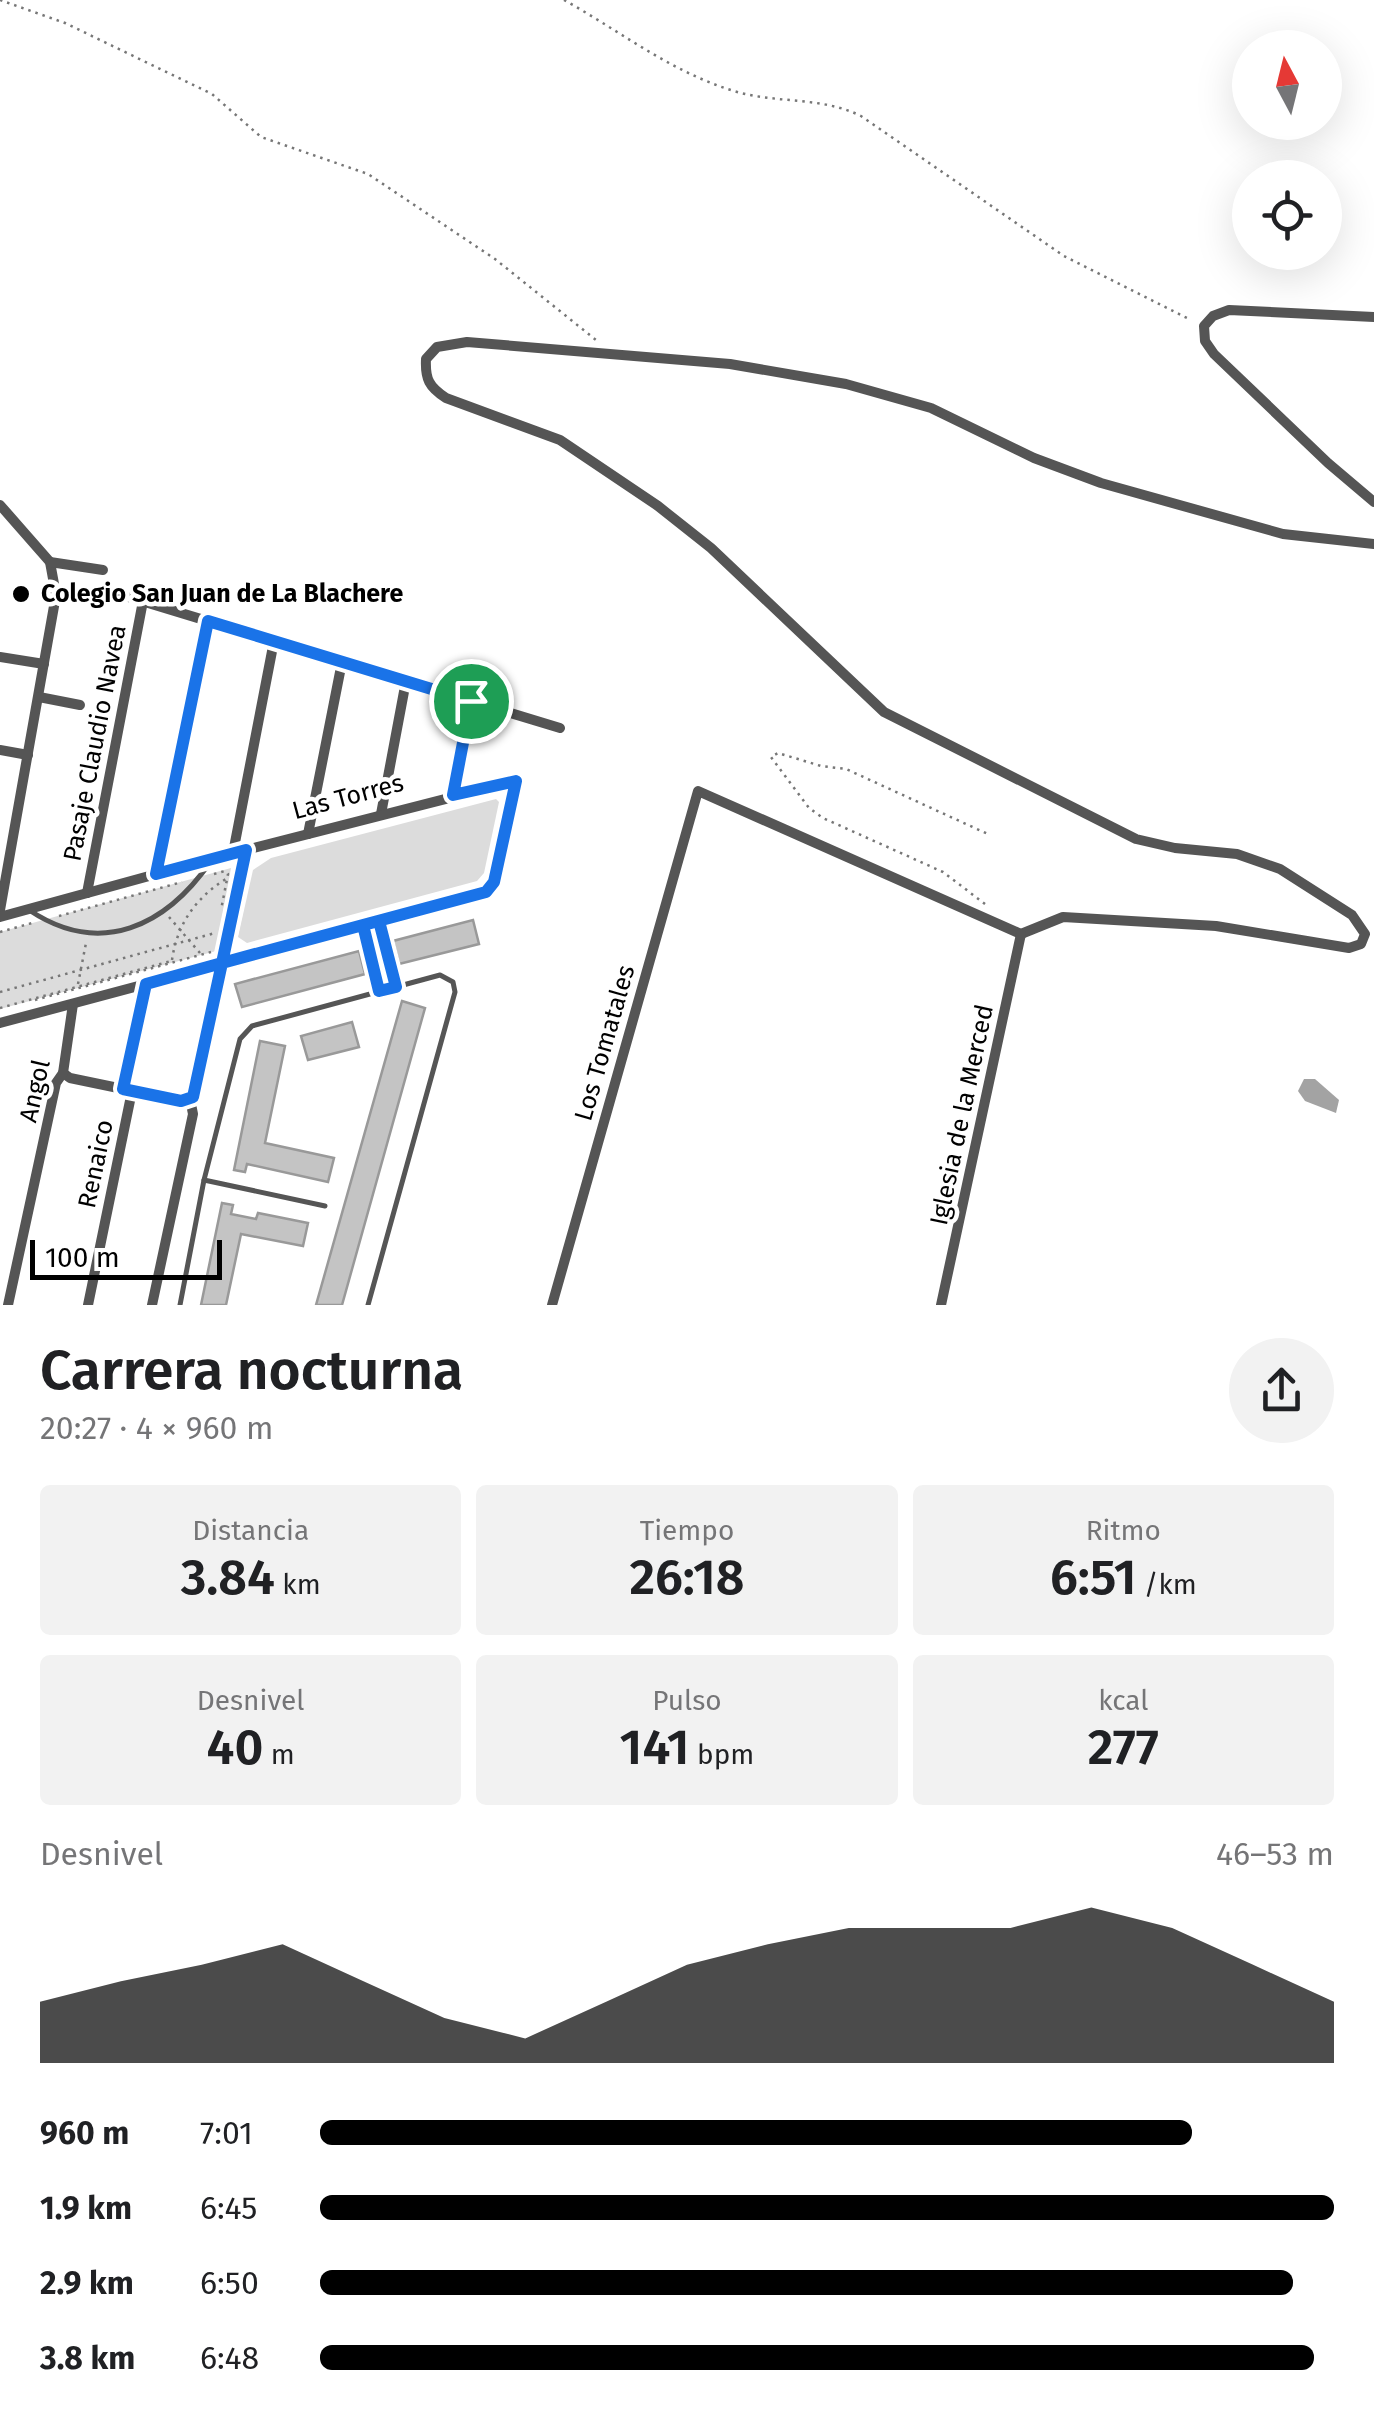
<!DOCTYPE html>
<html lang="es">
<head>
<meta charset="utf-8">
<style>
	:root { --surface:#fff; --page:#f2f2f2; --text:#202124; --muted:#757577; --accent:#000 }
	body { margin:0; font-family:"Fira Sans",sans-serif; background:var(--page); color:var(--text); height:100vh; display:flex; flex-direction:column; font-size:38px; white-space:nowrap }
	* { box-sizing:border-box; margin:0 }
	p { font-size:32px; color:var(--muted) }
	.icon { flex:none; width:55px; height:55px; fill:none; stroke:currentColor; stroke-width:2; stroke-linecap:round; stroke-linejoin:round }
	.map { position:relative; height:1305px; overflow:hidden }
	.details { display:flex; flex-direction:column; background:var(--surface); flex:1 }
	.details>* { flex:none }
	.needle { width:65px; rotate:353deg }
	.controls { position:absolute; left:1232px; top:30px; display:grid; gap:20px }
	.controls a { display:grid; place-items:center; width:110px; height:110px; border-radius:50%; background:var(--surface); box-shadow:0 10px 40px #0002; font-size:50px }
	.scale { position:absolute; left:30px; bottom:25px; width:192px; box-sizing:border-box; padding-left:10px; border:5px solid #000; border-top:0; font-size:28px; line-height:35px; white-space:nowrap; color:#000; -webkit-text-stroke:8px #fff; paint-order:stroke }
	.pin { position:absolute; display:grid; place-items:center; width:85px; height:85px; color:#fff; margin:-42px; border:5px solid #fff; border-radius:50%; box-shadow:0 2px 10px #0007 }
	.round { display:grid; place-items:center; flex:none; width:105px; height:105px; border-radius:52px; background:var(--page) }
	.overview { display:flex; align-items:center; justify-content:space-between; height:170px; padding:0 40px }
	h1 { font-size:55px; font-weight:600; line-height:75px }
	.figures { display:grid; grid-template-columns:repeat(3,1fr); gap:15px; height:170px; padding:10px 40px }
	.figures div { display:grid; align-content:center; border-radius:10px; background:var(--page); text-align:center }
	.figures b { font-size:50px; font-weight:600 }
	.figures small { font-size:28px; font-weight:400 }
	.figures p { font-size:28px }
	.chart { height:280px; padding:20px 40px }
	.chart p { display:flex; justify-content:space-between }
	.chart svg { width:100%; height:180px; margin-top:10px; fill:var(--accent); opacity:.7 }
	ul { padding:0 40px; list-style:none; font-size:32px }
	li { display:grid; grid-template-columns:160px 120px 1fr; align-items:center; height:75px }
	li i { height:25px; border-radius:12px; background:var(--accent) }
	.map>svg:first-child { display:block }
	.green { fill:#dcdcdc }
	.water { fill:#a3a3a3 }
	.building { fill:#c4c4c4; stroke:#999; stroke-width:2.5 }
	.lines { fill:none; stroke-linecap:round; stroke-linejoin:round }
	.path { stroke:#777; stroke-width:2.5; stroke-dasharray:2.5 5; stroke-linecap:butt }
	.lane { stroke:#555; stroke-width:5 }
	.street { stroke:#555; stroke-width:10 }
	.secondary { stroke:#222; stroke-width:15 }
	.route-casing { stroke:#fff; stroke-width:20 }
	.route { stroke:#1a73e8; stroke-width:12 }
	.poi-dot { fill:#000; stroke:#fff; stroke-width:4 }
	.labels { text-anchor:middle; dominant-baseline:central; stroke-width:9; stroke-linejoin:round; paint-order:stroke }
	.poi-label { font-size:25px; font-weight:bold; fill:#000; stroke:#fff; text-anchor:start }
	.street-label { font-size:25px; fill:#000; stroke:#fff }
</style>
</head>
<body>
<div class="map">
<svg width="1374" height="1305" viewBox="0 0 1374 1305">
	<rect width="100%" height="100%" fill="#fff"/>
	<g class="green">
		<path d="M496 799 499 802 484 873 477 881 247 943 238 937 253 870 271 858Z"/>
		<path d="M231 868 216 951 0 1009V932Z"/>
	</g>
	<path class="water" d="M1304 1079H1315L1339 1100 1336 1113 1305 1101 1298 1091Z"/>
	<g class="building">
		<path d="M473 920 479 944 399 964 393 941Z"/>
		<path d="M359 951 365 974 242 1007 235 984Z"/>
		<path d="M402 1001 425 1008 342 1305H316Z"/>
		<path d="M352 1022 359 1047 308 1060 301 1036Z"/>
		<path d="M260 1041 285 1046 265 1143 334 1158 328 1182 247 1164 245 1172 234 1170Z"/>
		<path d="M222 1203 233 1205 231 1214 256 1219 258 1213 308 1223 303 1246 241 1234 226 1305H201Z"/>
	</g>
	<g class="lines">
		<g class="path">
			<path d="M0 0 65 23 212 94 261 137 368 174 495 259 596 340"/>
			<path d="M564 0C620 31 671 72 734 91 776 104 821 96 861 116L1064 256 1191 320"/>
			<path d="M214 874 225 871 228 874 221 910"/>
			<path d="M985 904 943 872 823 818 809 808 771 757 778 753 821 766 846 769 990 835"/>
			<path d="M59 916 182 882"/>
			<path d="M169 917 200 953"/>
			<path d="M0 932 32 923"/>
			<path d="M172 960C177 925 195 898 226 879"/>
			<path d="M78 984 86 943"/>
			<path d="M0 992 215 933"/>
			<path d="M35 1000 211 952"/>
			<path d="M0 1008 171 961"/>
		</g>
		<g class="lane">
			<path d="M29 910C101 958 166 926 211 861"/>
			<path d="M380 922 396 987"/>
			<path d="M364 928 379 990"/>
			<path d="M204 1180 325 1206"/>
			<path d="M180 1305 204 1180 240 1039 252 1026 440 975 453 982 455 992 368 1305"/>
		</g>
		<g class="street">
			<path d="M1374 317 1229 310 1213 316 1204 326 1205 341 1214 354 1328 463 1374 502"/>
			<path d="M0 505 50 562 56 595 0 910"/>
			<path d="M50 562 103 570"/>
			<path d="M112 592 560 728"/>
			<path d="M0 657 44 664"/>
			<path d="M39 697 80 705"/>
			<path d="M0 750 28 755"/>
			<path d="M453 795 471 701"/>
			<path d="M381 814 406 681"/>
			<path d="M308 834 342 662"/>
			<path d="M156 874 208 621"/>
			<path d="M87 893 143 601"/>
			<path d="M0 917 233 853 274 641"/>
			<path d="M1021 934 1063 917 1216 926 1349 948 1361 944 1365 934 1352 915 1280 869 1237 854 1175 848 1136 839 884 712 711 548 658 506 560 440 446 398C429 387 425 379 426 359L437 347 467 342 730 364 846 384 931 408 1034 458 1101 483 1283 534 1374 544"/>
			<path d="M0 1023 202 969 249 956 485 892 494 882 516 781 246 850C238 894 227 937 219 981L195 1092 190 1099 193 1114 152 1305"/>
			<path d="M63 1073 70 1078 181 1101 190 1099"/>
			<path d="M123 1089 146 984"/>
			<path d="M8 1305 56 1083 63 1073 73 1004"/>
			<path d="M88 1305 132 1091"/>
			<path d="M552 1305 698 791 1021 934"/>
			<path d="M941 1305 1021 934"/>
		</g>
		<path class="secondary" d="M233 853 246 850"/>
	</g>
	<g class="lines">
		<g class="route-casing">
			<path id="route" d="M471 701 208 621 156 874 246 850 222 963 146 984 123 1089 181 1101 193 1097 222 963 363 925 379 921 396 987 379 991 363 925 486 892 494 882 516 781 453 795 471 701"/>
		</g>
		<use href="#route" class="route"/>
	</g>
	<circle class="poi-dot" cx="21" cy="594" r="10"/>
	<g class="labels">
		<g class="poi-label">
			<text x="41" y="594">Colegio San Juan de La Blachere</text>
		</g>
		<g class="street-label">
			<text transform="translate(95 743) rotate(-79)">Pasaje Claudio Navea</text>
			<text transform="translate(348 797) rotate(-15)">Las Torres</text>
			<text transform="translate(605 1043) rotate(-74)">Los Tomatales</text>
			<text transform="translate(35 1091) rotate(-77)">Angol</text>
			<text transform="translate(962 1115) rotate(-78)">Iglesia de la Merced</text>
			<text transform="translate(96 1164) rotate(-78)">Renaico</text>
		</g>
	</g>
</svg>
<div class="controls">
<a><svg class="needle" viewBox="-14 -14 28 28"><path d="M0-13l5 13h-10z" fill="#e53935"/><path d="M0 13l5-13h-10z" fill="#757577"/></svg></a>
<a><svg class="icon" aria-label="locate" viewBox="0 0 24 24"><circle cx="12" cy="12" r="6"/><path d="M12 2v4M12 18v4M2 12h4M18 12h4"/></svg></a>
</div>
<div class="scale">100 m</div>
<div class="pin" style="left:471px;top:701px;background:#1e9e55"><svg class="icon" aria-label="arrive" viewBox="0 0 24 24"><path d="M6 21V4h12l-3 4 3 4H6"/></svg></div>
</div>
<section class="details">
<div class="overview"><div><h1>Carrera nocturna</h1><p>20:27 · 4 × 960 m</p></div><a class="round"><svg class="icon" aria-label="share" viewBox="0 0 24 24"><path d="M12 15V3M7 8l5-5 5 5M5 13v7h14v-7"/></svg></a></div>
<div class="figures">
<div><p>Distancia</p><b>3.84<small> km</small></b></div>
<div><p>Tiempo</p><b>26:18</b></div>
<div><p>Ritmo</p><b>6:51<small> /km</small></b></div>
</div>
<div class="figures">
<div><p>Desnivel</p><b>40<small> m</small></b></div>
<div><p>Pulso</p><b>141<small> bpm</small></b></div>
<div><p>kcal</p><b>277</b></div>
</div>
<div class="chart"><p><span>Desnivel</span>46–53 m</p>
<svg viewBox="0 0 160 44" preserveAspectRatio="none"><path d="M0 44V29L10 24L20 20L30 15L40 24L50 33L60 38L70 29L80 20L90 15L100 11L110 11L120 11L130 6L140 11L150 20L160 29V44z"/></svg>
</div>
<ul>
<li><b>960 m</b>7:01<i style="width:86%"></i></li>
<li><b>1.9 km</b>6:45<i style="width:100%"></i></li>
<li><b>2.9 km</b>6:50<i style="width:96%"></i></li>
<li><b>3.8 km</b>6:48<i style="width:98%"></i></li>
</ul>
</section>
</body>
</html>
